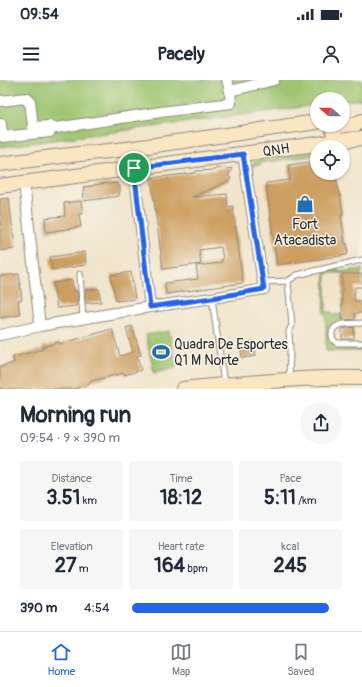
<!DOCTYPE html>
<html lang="en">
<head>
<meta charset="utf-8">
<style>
	:root { --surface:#fff; --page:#f6f6f7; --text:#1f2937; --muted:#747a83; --line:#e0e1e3; --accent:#2563eb }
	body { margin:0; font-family:Pangolin,sans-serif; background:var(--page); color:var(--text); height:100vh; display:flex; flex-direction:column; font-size:15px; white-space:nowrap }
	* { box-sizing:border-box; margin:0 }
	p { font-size:13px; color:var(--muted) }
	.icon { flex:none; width:22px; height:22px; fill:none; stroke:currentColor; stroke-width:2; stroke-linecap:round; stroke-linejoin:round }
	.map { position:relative; height:309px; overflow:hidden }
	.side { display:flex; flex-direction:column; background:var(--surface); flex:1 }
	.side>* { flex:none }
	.needle { width:26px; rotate:291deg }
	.buttons { position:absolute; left:310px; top:12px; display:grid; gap:8px }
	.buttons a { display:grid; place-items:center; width:40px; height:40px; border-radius:50%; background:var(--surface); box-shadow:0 1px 3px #0004; font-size:20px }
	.pin { position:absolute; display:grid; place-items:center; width:34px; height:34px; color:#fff; margin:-17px; border:2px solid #fff; border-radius:50%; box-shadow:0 1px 4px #0007 }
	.round { display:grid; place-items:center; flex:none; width:42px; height:42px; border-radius:21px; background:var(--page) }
	.overview { display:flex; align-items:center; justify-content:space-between; height:68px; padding:0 20px }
	h1 { font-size:22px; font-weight:800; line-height:30px }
	.metrics { display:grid; grid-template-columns:repeat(3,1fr); gap:6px; height:68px; padding:4px 20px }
	.metrics div { display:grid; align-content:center; border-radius:4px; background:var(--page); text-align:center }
	.metrics b { font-size:20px; font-weight:800 }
	.metrics small { font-size:11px; font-weight:400 }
	.metrics p { font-size:11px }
	ul { padding:0 20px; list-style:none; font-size:13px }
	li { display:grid; grid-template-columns:64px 48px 1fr; align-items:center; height:30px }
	li i { height:10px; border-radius:5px; background:var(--accent) }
	.status { display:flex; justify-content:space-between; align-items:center; height:28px; padding:0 20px; background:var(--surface); direction:ltr }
	.status svg { height:11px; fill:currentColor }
	header { display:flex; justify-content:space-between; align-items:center; height:52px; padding:0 20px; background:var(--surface); font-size:18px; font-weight:800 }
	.tab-bar { display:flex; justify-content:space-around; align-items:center; height:56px; border-top:1px solid var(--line); background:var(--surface); font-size:11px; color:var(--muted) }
	.tab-bar a { display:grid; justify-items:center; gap:2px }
	.tab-bar .active { color:var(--accent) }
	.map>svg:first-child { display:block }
	.green { fill:#9dc46f; stroke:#64784d }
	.building { fill:#cc9e5e }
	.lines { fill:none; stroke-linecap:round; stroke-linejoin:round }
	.lane-casing { stroke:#8e887a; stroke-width:7 }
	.street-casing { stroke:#8e887a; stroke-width:12 }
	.secondary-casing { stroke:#8e887a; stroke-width:16 }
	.lane { stroke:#fff; stroke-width:5 }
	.street { stroke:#fff; stroke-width:10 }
	.secondary { stroke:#fbe6c4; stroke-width:14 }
	.route-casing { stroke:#fff; stroke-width:8 }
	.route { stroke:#2563eb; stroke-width:5 }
	.labels { text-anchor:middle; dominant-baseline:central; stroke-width:3; stroke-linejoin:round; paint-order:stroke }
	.street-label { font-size:14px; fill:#2b2b2b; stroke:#f7f3e8 }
	.poi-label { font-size:14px; fill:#2b2b2b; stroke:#f7f3e8 }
</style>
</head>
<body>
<div class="status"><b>09:54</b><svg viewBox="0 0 49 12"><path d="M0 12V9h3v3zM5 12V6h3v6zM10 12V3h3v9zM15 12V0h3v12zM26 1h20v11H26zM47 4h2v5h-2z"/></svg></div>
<header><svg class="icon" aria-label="menu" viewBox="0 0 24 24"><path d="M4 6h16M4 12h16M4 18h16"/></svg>Pacely<svg class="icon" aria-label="person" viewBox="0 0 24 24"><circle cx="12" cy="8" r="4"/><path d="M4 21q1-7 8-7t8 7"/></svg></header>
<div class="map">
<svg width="362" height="309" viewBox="0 0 362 309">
	<rect width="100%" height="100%" fill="#f7f3e8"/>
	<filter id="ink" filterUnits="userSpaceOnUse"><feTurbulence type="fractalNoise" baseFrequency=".025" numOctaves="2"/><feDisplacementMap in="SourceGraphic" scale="8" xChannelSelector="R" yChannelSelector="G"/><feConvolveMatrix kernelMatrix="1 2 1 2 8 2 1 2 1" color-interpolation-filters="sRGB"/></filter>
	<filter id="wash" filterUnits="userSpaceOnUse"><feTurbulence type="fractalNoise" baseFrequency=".012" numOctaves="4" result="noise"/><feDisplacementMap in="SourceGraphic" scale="16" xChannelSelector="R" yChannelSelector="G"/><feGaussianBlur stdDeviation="0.9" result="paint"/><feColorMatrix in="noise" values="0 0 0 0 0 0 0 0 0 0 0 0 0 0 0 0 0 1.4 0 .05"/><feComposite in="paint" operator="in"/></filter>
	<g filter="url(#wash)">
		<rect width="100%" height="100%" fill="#f1e4ca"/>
		<g class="green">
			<path d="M0 0H362V19L343 21V19H317V25L0 67Z"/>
			<path d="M317 71V75L260 83V85L252 86 254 82 259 78Z"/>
			<path d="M337 186 338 192 362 189V193H326V232H332V235H342V239L331 246C329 252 328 262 335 266H362V271H326V235L324 234 325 194 327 189Z"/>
			<path d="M169 251 176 288 154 293 146 255Z"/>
		</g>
		<g id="blocks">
			<g class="building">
				<path d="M317 81V93H332L333 97H336L339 114H340L343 135H341L345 164 347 163 348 173H347V175L277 185 266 103 290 100 288 85Z"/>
				<path d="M217 87 218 89 225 87 226 89 232 88 228 95 231 98 229 101 192 117 227 114 228 127 233 126 243 203 166 214 165 203 198 199 196 186 221 183V180H223L221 167 199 170 201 184 163 189 151 98 195 93 196 91 215 90Z"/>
				<path d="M107 103 108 104 118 103V106H120V112L119 113V116L84 121 83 111 84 110 83 107 93 106 94 105Z"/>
				<path d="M9 118 15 169 0 171V119Z"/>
				<path d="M81 121 83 134H79L81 147 46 152 45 138 65 136 64 123Z"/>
				<path d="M85 172 86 185 52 190 50 177Z"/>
				<path d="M131 192 135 219 116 221 113 204H112L111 195Z"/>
				<path d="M19 194 22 220H18L20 235 0 238V196Z"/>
				<path d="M342 194H362V207H355L354 221H362V233H355V239L342 240Z"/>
				<path d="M72 200 74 211H77L78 224H76V226L57 228 53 203Z"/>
				<path d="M99 209 101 222 86 223 85 210Z"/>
				<path d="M132 246 141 275 137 276 141 290 125 295 124 293 99 299 89 302 90 304 73 309H0V287L14 283 13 277 43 269 42 267 59 262 60 264 112 249 120 276 133 272 126 248Z"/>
				<path d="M354 247V259H342V249Z"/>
				<path d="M254 261 256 276 242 278 240 263Z"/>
			</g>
		</g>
	</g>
	<g filter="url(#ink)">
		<use href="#blocks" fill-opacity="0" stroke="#8e887a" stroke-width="1"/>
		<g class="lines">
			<g class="lane-casing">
				<g id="lane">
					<path d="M80 194 83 239"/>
					<path d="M288 201 292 245 289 251 290 271 289 299"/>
					<path d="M263 202 288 201 297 195 362 180"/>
					<path d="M212 218 224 304"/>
					<path d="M361 263H337C334 261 332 259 332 255 331 241 353 244 362 243"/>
				</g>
			</g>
			<g class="street-casing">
				<g id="street">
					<path d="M230 11 274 0"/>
					<path d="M0 21 27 18 28 22 30 21 33 47 49 46 50 52 3 57 1 44H0"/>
					<path d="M49 49 161 32 231 23 230 11 227 0"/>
					<path d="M134 88 150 227"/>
					<path d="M24 103 40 246"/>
					<path d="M0 255 40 246 150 227 212 218 264 209 243 74"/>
				</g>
			</g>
			<g class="secondary-casing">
				<g id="secondary">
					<path d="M342 61C339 61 335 60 334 56 329 44 349 45 356 44 358 43 360 42 362 41"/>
					<path d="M0 84 61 76 127 69 317 42"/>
					<path d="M0 106 362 58"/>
					<path d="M183 309C208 306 234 304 260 302 294 299 328 297 362 298"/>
				</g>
			</g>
			<use href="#lane" class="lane"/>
			<use href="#street" class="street"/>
			<use href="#secondary" class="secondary"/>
		</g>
	</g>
	<g class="lines" filter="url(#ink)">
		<g class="route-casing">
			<path id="route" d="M243 74 264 209 212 218 150 227 134 88Z"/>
		</g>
		<use href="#route" class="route"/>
	</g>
	<defs>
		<g id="shop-bare" transform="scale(1.38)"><path d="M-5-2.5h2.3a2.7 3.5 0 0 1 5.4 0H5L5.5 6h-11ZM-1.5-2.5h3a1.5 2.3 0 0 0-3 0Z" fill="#1f6fb2" stroke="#f7f3e8" stroke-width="2.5" paint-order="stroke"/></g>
		<g id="stadium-bare" transform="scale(1.38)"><path d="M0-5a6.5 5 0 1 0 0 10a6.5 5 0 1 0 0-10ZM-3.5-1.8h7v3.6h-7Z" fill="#1f6fb2" stroke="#f7f3e8" stroke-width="2.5" paint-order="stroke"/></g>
	</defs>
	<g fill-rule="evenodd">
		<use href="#shop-bare" x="305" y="124"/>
		<use href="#stadium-bare" x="161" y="272"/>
	</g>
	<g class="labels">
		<g class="street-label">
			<text transform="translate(276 70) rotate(-8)">QNH</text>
		</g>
		<g class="poi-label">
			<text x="305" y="144">Fort<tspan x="305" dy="16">Atacadista</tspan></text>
			<text x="174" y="264" text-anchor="start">Quadra De Esportes<tspan x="174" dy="16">Q1 M Norte</tspan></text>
		</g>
	</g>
</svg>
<div class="buttons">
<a><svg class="needle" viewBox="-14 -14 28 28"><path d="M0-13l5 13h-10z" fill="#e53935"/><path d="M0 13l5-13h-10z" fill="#747a83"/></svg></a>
<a><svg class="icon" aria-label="locate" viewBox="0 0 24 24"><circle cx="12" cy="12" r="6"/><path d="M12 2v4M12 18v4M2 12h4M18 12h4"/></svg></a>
</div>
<div class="pin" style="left:134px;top:88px;background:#1e9e55"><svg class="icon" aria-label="arrive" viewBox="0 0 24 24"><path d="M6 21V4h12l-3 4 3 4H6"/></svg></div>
</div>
<section class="side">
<div class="overview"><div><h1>Morning run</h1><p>09:54 · 9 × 390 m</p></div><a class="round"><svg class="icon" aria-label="share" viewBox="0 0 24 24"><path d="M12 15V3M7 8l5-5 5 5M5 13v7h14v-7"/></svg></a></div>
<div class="metrics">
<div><p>Distance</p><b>3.51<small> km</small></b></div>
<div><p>Time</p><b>18:12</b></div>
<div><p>Pace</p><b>5:11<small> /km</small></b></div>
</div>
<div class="metrics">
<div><p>Elevation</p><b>27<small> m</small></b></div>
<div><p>Heart rate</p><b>164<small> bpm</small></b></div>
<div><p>kcal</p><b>245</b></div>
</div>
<ul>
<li><b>390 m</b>4:54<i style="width:94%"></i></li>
</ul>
</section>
<nav class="tab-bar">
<a class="active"><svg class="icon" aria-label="home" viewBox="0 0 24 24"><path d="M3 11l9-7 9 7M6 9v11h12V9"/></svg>Home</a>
<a><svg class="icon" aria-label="map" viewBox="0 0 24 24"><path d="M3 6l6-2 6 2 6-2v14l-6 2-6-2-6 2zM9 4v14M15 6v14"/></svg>Map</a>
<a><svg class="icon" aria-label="saved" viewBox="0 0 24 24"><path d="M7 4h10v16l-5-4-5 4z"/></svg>Saved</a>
</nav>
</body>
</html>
